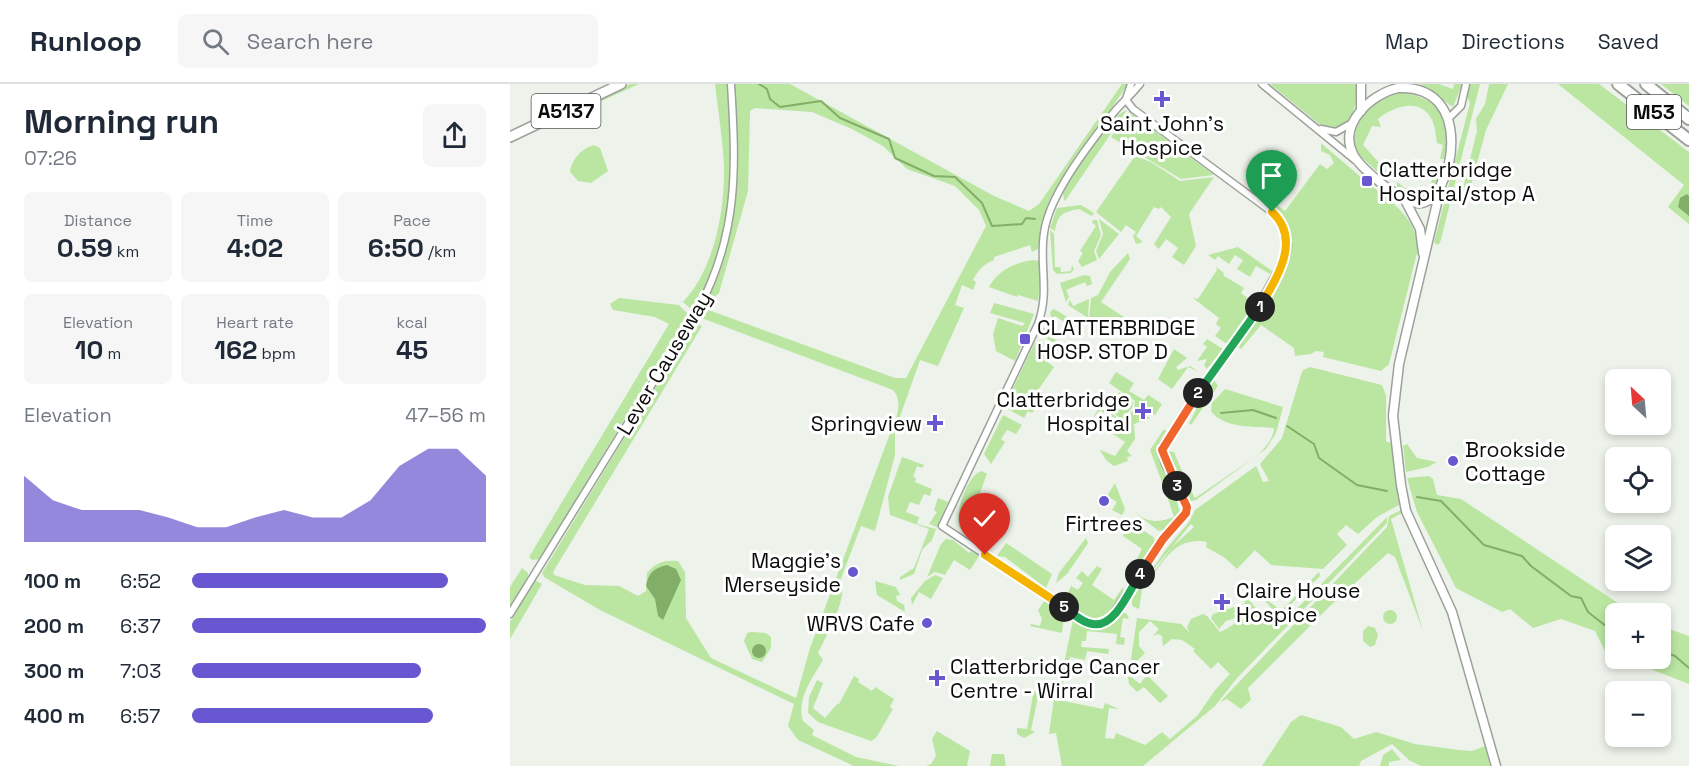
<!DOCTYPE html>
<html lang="en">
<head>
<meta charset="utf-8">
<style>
	:root { --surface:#fff; --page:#f6f6f7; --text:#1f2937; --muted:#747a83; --line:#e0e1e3; --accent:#6757d0 }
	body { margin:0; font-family:"Space Grotesk",sans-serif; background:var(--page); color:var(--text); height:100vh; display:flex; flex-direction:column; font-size:22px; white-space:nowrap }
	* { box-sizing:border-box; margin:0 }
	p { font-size:20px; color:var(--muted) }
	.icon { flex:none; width:33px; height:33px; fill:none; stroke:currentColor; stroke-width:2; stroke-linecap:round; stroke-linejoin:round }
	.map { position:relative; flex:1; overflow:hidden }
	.sheet { display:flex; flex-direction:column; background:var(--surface); width:510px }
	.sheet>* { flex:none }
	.needle { width:39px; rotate:334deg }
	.fabs { position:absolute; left:1095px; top:285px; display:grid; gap:12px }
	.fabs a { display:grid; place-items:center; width:66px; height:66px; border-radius:9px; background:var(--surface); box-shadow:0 3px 9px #0003; font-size:30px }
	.pin { position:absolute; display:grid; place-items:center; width:51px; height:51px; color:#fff; margin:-62px -26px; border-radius:50% 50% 50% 0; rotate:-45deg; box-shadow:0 0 6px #0007 }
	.pin .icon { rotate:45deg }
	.km { position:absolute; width:30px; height:30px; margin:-15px; border-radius:50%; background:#222; color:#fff; font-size:16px; line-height:30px; text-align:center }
	.round { display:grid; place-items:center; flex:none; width:63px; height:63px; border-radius:9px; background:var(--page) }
	.headline { display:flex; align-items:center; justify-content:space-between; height:102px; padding:0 24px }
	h1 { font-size:33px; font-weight:800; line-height:45px }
	.stats { display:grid; grid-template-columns:repeat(3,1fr); gap:9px; height:102px; padding:6px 24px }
	.stats div { display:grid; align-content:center; border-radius:9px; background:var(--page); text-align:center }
	.stats b { font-size:26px; font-weight:800 }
	.stats small { font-size:16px; font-weight:400 }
	.stats p { font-size:16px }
	.chart { height:168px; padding:12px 24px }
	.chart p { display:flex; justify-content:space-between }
	.chart svg { width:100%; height:108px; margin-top:6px; fill:var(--accent); opacity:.7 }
	ul { padding:0 24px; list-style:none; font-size:20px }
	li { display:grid; grid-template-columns:96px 72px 1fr; align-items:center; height:45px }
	li i { height:15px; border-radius:8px; background:var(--accent) }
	header { display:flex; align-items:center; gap:36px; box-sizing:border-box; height:84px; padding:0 30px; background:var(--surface); border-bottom:2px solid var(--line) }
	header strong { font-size:28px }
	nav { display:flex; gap:33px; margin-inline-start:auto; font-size:21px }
	.search { width:420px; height:54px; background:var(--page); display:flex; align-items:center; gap:15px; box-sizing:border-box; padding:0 21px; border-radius:9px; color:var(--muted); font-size:22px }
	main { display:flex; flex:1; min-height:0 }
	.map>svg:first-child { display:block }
	.green { fill:#bae6a2 }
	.water { fill:#82ae68 }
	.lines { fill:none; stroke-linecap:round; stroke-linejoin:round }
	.stream { stroke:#82ae68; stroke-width:2 }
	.street-casing { stroke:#9ca19a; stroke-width:9 }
	.secondary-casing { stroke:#9ca19a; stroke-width:11 }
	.primary-casing { stroke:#9ca19a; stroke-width:12 }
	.highway-casing { stroke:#9ca19a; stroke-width:14 }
	.street { stroke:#fff; stroke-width:6 }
	.secondary { stroke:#fff; stroke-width:8 }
	.primary { stroke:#fff; stroke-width:9 }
	.highway { stroke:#fff; stroke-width:10 }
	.split-1-casing { stroke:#fff; stroke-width:12 }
	.split-2-casing { stroke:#fff; stroke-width:12 }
	.split-3-casing { stroke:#fff; stroke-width:12 }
	.split-4-casing { stroke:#fff; stroke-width:12 }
	.split-5-casing { stroke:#fff; stroke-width:12 }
	.split-6-casing { stroke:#fff; stroke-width:12 }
	.split-1 { stroke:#f5b400; stroke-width:8 }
	.split-2 { stroke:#22a559; stroke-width:8 }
	.split-3 { stroke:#f0652b; stroke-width:8 }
	.split-4 { stroke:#f0652b; stroke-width:8 }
	.split-5 { stroke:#22a559; stroke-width:8 }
	.split-6 { stroke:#f5b400; stroke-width:8 }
	.poi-dot { fill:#6757d0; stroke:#fff; stroke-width:2 }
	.labels { text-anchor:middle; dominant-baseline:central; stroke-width:6; stroke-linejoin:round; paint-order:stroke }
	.shield { fill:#fff; stroke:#545554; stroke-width:1.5 }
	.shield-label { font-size:20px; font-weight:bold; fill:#0b0c0a }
	.poi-label { font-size:21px; fill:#0b0c0a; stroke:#fff; text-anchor:start }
	.street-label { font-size:21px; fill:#0b0c0a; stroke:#fff }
</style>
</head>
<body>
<header>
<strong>Runloop</strong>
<div class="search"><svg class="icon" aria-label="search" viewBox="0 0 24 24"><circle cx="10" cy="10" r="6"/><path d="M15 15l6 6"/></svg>Search here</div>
<nav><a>Map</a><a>Directions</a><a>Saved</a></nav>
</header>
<main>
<section class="sheet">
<div class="headline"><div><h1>Morning run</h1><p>07:26</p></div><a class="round"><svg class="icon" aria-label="share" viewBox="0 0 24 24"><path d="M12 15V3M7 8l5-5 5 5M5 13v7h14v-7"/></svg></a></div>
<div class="stats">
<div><p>Distance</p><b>0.59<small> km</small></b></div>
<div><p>Time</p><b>4:02</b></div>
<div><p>Pace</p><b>6:50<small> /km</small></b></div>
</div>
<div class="stats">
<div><p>Elevation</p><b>10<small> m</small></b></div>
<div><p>Heart rate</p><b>162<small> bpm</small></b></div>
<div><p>kcal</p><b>45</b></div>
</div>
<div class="chart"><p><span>Elevation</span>47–56 m</p>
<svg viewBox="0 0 160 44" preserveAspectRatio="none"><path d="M0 44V17L10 27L20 31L30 31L40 31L50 34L60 38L70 38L80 34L90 31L100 34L110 34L120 27L130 13L140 6L150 6L160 17V44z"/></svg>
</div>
<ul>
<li><b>100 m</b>6:52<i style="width:87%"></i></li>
<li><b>200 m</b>6:37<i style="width:100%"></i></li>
<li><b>300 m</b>7:03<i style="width:78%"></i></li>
<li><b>400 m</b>6:57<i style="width:82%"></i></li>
</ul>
</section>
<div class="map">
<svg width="1179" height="682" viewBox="0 0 1179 682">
	<rect width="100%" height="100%" fill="#edf2ea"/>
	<g class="green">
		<path d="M120 0H129L52 35 51 33Z"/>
		<path d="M205 0H218C224 77 228 159 182 226L173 218C204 186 215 126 214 83 213 56 208 27 205 0Z"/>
		<path d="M224 0H280L484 112 519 127 529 120 612 0H618L540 115 533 137 528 165 522 168 520 161 484 173V176C474 180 468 186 463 196L466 198 463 206 452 201 445 221 454 224 428 282 410 276 385 347V371L365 447 351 442 330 497C340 512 315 554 308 569L313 576C302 595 286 615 293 637L304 646 302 651 346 673 389 682H344L288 656 278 642 284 620 90 526 34 493 32 489 185 238 192 242 43 488 44 491 75 501 109 502 128 512 136 507 137 489C147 478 154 476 168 477L175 488 176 534 201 574 286 614 300 564 381 347C386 333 394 318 383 306L189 233 193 224 385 294H396L476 142 469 126 445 102 397 85 373 62 342 45 302 28 245 24 240 27 238 107 209 209 199 218 197 216C202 203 209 191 213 178 230 119 229 61 224 0Z"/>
		<path d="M760 0H846C850 22 839 49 813 43Z"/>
		<path d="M910 0H929L943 5 944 0H952L943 23Z"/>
		<path d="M960 0H970L930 159 927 161 924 158 960 19 957 13Z"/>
		<path d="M979 0H998L976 46 955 124 951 112 967 47 966 35 975 20Z"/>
		<path d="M1048 0H1089L1179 68V140L1158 123 1174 101Z"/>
		<path d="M1151 0H1179V22Z"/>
		<path d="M891 8C932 15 943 36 934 75H930L933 61 927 59C926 52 925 42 922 36 911 13 884 22 868 35L871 43 862 42 853 61 880 91 872 92 845 67C840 38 863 12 891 8Z"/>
		<path d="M617 26 555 117 554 116 553 107C564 90 600 30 617 26Z"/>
		<path d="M619 28 703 90V91L671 95 601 53Z"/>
		<path d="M811 59 853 95 852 98 857 102 859 100C882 118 910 136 907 169L879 280 871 287 813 273 814 268 806 267 801 270 785 272 784 264 751 241 731 265 728 263C753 226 809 159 763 121L764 119 775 127 810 80 817 85 824 79 820 71 811 67Z"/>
		<path d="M84 61 90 64 98 87 81 99 68 97 60 88C61 76 72 64 84 61Z"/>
		<path d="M625 72 641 78 670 97 704 93 679 130 686 162 674 181 662 173 668 164 656 155 649 165 644 160 661 133 651 123 649 125 644 123 626 152 633 158 626 160 623 152 626 148 616 141 611 148 586 128Z"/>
		<path d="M926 86 930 88 925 106 913 116 899 114 887 104V98L900 108 912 110 918 106Z"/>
		<path d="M571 121 584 129 582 132 569 125C553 128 548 130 545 147L540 144 547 124Z"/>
		<path d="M589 135 609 150 589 175 586 167 593 150Z"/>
		<path d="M583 136H587L591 151 584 167 587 176 572 183 568 177 573 169 570 167 586 142 582 138Z"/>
		<path d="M540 146 544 150 545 183H550L551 188 561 187 562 181 564 185 561 189 547 190 543 186Z"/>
		<path d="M728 163 762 187 760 190 746 182 740 193 727 185 733 176 725 171 719 180 708 172 705 176 698 171Z"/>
		<path d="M618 169 620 175 591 218 623 239 610 242 611 249 599 242 596 246 579 235 581 214 588 211 600 188Z"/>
		<path d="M523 176 530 177 532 183 528 217 508 211 507 213 479 203C487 187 506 178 523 176Z"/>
		<path d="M706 183 713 188 714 192 734 204 731 209 744 219 717 260 705 252 711 244 706 240 709 234 683 214 688 215 707 186Z"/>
		<path d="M574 191 580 192 582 200 577 202 575 198 556 206 559 213 556 218 550 199Z"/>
		<path d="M109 214 169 221 178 230 30 475 22 476 19 473 159 240 145 233 103 226 100 220Z"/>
		<path d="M579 215 578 234 558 221 560 216 563 222Z"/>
		<path d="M484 219 524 230 505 277 486 267 483 250 488 234 512 242 515 239 480 229Z"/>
		<path d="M544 225 568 239 564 244 545 232 542 236 540 228Z"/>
		<path d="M533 244H537L535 249 563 267 560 271 532 251Z"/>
		<path d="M697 255 713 265 697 285 694 281 697 275 687 277 697 263 693 260Z"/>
		<path d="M530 256 542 264 536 277 544 283 519 319 524 326 522 329 518 327 514 334 498 325 497 317 525 258Z"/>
		<path d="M664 265 677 274 666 283 668 286 680 282 689 288 678 283 662 305 648 295Z"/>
		<path d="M800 283 872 301 876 311V357L882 360 889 421 867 433 848 450 836 441 827 450 837 461 813 485 761 481 745 466 727 485 715 474 696 463 697 458C671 453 659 469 646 487L643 489 662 463 684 443 681 440 637 493 657 464 679 438 685 426 746 382 753 398 759 397 750 380 772 354 790 294 793 286Z"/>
		<path d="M606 288 624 299 619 307 634 316 638 311 652 320 645 331 624 324 625 317 599 299Z"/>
		<path d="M703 295 708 302 681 341 679 339C689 323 690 311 703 295Z"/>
		<path d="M715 305 773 323 766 349 756 365 686 416 681 417 669 396 674 393 685 414 748 371C756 363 763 355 764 344 744 342 714 345 701 327L702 319Z"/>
		<path d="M609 308 623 318 622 324 612 335 593 322 596 317 601 320Z"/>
		<path d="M590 313 594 316 590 322 613 337 624 326 640 334 624 340 625 355 617 367 622 372 617 373 618 377 604 382 596 376 590 366 605 372 615 358 597 346 604 336 590 326 579 339 588 326 583 322Z"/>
		<path d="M493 331 512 341 506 350 497 346 491 355 495 358 481 380 474 370Z"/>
		<path d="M654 345 656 347 646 363 657 396 652 398 640 366Z"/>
		<path d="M897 360 907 374 927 378 918 383 896 388 893 362Z"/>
		<path d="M656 367 664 368 674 392 669 394Z"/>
		<path d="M392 373 414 381 412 384 407 382 403 393 406 394 405 398 422 405 420 412 414 410 409 421 400 418 396 428 409 433 407 440 426 445 422 456 412 466 404 490 390 496V493L404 484 419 445 380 431 378 413Z"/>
		<path d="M472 387 477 390 468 414 489 428 469 457 450 444C443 432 458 389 472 387Z"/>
		<path d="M919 392 923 395 927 411 951 415 1123 529 1106 530 1105 571 1095 567 1085 547 1051 535 1023 544 1000 525 992 528 946 504 907 428 897 394Z"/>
		<path d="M605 399 615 425 612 431 602 426 607 418 597 412Z"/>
		<path d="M659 405 664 408 670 428 655 445 649 447 625 429C640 439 647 439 664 433L655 406Z"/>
		<path d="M428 414 438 418 427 443 419 440 427 428 424 426Z"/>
		<path d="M891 426 892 429 881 435 913 547 885 473 878 469 820 522 738 604 741 616 731 625 717 615 710 618 877 443 879 432Z"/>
		<path d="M877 433V439L727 594 705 622 633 682H552L546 649 539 650 544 615 593 625 595 619 609 625 599 624 595 654 604 655 606 649 635 661 652 648 660 655 688 631 705 606 720 590 708 578 701 585 683 567 685 565 672 556 662 555 653 562 652 552 648 550 643 552 649 545 640 537 629 548V562L635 569 627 577 625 588 619 589 627 534 671 540 679 548 677 543 681 535 693 530 697 532 710 548C722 543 738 532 734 514L737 513 757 538H764L768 544Z"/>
		<path d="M619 437 643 453 646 458 626 491 620 494H617L632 465 613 452Z"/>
		<path d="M576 454 578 459 557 490 546 499 549 489Z"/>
		<path d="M436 455 443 456 459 469 460 467 469 472 460 486 444 476 435 491 425 488 417 493 431 460Z"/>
		<path d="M496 459 542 490 536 504 495 473 487 472Z"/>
		<path d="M587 482 592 485 582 501 604 516 613 503V506L600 529 585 535C574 533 561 524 556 514L561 502 568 506 573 499 566 494 572 487 578 493Z"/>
		<path d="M12 484 18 489V493L0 523V503Z"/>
		<path d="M809 488 810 492 771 530 765 529 749 509 771 527Z"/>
		<path d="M425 491 433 494 421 515 409 508 402 521 401 514 415 497Z"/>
		<path d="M25 496 32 500 0 555V538Z"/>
		<path d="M365 497 386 503 390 511 386 512 387 517 394 521 395 528 367 511Z"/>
		<path d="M633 499 629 525 622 522V515Z"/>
		<path d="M535 516H539L554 529 552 549 520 542 521 540 530 542 532 535 528 526Z"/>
		<path d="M733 520 726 534 716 537 709 545 701 534 703 530Z"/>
		<circle cx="880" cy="533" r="7"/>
		<path d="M612 528 617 530 619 535 613 534 610 553 615 554 614 561 606 560 607 550 577 547 576 557H572L571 563 599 565 598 570 577 567 575 576 560 573 553 599 556 603 573 606 552 604 551 594 563 536C587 547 592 544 612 528Z"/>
		<path d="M858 542 865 544 868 551 865 561 860 563 853 557V547Z"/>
		<path d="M1151 542 1179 552V600L1115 575 1150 574Z"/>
		<path d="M241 548 256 549 261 553V564L252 578 242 575 234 557 237 549Z"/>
		<path d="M637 591 658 612 650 619 634 603 627 608 619 600 618 593H621L630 600Z"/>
		<path d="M344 592 349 595 348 598 362 607 365 603 384 615 380 623 383 625 366 654 361 657 308 638 298 629 299 613 307 596 313 599 303 624 315 634 327 620H329Z"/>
		<path d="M515 605 534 611 528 613 521 646 525 648 514 654 507 650V644L517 645 523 611 513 609Z"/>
		<path d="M791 631 831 643 844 655 866 648 905 660 949 666 962 667 975 662 980 682H911L899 676 882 660 851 677 849 682H752L781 638Z"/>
		<path d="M427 647 460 667 457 682H416L421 680 426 672 422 655Z"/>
		<path d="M882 665 891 676 879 678V682H870L873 671Z"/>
		<path d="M482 670H494L496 682H480Z"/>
	</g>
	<g class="water">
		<path d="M1177 110 1179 112V132L1168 123 1170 114Z"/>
		<path d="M157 481 166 485 171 496 153 536 148 532 145 515 136 502C138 489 144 484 157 481Z"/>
		<circle cx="249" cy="567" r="7"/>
	</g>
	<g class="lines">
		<g class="stream">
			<path d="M249 0 257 5 260 15 270 23 311 17 330 34 379 55 385 74 424 92 445 93 472 119 482 142 512 140 516 134 525 135"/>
			<path d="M711 329 743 326 766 334"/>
			<path d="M777 342 804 360 809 374 847 401 877 407"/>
			<path d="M907 413 931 417 974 461 1012 472 1021 482 1061 512 1071 514 1078 528 1106 550"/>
			<path d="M1150 566 1165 572 1179 584"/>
		</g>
		<g class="street-casing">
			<g id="street">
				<path d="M752 0 845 76"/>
				<path d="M616 15 621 0"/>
				<path d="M616 16 623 25 762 128 774 143 778 161 776 172 737 242 653 361C647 384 679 406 676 429L653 455 599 536 585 541 572 535 432 442 528 240C540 207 529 181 534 149 539 110 581 58 605 27 613 18 622 10 630 0"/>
				<path d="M939 34 951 22 956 0"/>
				<path d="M811 45 826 48 842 39"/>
				<path d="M0 530 189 224C229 148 226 82 221 0"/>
			</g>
		</g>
		<g class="secondary-casing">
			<g id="secondary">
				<path d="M888 4C966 0 944 112 912 119 896 123 850 85 843 70 828 40 861 10 888 4Z"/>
				<path d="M851 27V0"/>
				<path d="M932 98 889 280 883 332 891 401 896 427 942 528 986 682"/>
				<path d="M896 118 910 145 913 169"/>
			</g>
		</g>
		<g class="primary-casing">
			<path id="primary" d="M0 53 111 0"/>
		</g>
		<g class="highway-casing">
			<g id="highway">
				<path d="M1108 0 1179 56"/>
				<path d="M1136 0 1179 35"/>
			</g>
		</g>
		<use href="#street" class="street"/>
		<use href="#secondary" class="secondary"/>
		<use href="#primary" class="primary"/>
		<use href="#highway" class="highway"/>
	</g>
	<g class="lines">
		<g class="split-1-casing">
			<path id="split-1" d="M750 223C767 193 792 156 762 128"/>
		</g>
		<g class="split-2-casing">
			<path id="split-2" d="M688 309 750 223"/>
		</g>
		<g class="split-3-casing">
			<path id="split-3" d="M667 402 652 366 688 309"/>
		</g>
		<g class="split-4-casing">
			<path id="split-4" d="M630 490 653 455 676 429 677 423 667 402"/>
		</g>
		<g class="split-5-casing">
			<path id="split-5" d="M554 523C562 529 573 539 583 540 605 544 620 505 630 490"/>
		</g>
		<g class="split-6-casing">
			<path id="split-6" d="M475 471 554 523"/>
		</g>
		<use href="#split-1" class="split-1"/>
		<use href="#split-2" class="split-2"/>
		<use href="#split-3" class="split-3"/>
		<use href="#split-4" class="split-4"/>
		<use href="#split-5" class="split-5"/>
		<use href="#split-6" class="split-6"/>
	</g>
	<g class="poi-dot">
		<path d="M649 6h6v6h6v6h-6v6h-6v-6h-6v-6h6z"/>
		<rect x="851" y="91" width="12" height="12" rx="3"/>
		<rect x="509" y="249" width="12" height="12" rx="3"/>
		<path d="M630 318h6v6h6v6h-6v6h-6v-6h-6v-6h6z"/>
		<path d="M422 330h6v6h6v6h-6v6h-6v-6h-6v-6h6z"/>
		<circle cx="943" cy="377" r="6"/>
		<circle cx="594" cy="417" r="6"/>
		<circle cx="343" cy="488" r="6"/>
		<path d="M709 509h6v6h6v6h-6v6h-6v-6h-6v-6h6z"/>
		<circle cx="417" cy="539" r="6"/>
		<path d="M424 585h6v6h6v6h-6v6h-6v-6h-6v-6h6z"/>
	</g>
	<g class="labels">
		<g class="shield">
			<rect x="21.5" y="10" width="69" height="34" rx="4.5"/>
			<rect x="1117" y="11" width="54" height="34" rx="4.5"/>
		</g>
		<g class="shield-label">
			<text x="56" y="27">A5137</text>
			<text x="1144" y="28">M53</text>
		</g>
		<g class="poi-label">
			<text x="652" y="39" text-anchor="middle">Saint John's<tspan x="652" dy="24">Hospice</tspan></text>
			<text x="869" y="85">Clatterbridge<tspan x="869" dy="24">Hospital/stop A</tspan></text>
			<text x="527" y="243">CLATTERBRIDGE<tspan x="527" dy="24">HOSP. STOP D</tspan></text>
			<text x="620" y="315" text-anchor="end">Clatterbridge<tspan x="620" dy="24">Hospital</tspan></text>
			<text x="412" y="339" text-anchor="end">Springview</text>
			<text x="955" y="365">Brookside<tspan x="955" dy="24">Cottage</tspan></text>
			<text x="594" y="439" text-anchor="middle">Firtrees</text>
			<text x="331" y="476" text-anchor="end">Maggie's<tspan x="331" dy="24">Merseyside</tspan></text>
			<text x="726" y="506">Claire House<tspan x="726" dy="24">Hospice</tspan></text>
			<text x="405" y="539" text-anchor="end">WRVS Cafe</text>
			<text x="440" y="582">Clatterbridge Cancer<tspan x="440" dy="24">Centre - Wirral</tspan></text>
		</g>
		<g class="street-label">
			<text transform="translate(154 279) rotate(-59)">Lever Causeway</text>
		</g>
	</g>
</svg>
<div class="fabs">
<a><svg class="needle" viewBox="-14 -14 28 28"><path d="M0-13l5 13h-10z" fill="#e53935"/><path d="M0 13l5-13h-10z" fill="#747a83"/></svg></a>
<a><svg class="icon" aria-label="locate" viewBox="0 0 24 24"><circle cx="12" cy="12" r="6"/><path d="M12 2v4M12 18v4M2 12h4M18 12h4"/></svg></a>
<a><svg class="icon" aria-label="layers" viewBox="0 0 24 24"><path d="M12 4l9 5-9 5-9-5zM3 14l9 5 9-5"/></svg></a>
<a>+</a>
<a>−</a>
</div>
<div class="pin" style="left:762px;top:128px;background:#1e9e55"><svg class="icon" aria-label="arrive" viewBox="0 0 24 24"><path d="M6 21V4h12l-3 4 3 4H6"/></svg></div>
<div class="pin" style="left:475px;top:471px;background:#d93025"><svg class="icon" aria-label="check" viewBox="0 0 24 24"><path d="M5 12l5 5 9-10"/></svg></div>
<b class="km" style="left:750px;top:223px">1</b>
<b class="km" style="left:688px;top:309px">2</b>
<b class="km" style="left:667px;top:402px">3</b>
<b class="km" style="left:630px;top:490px">4</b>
<b class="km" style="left:554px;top:523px">5</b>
</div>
</main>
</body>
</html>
